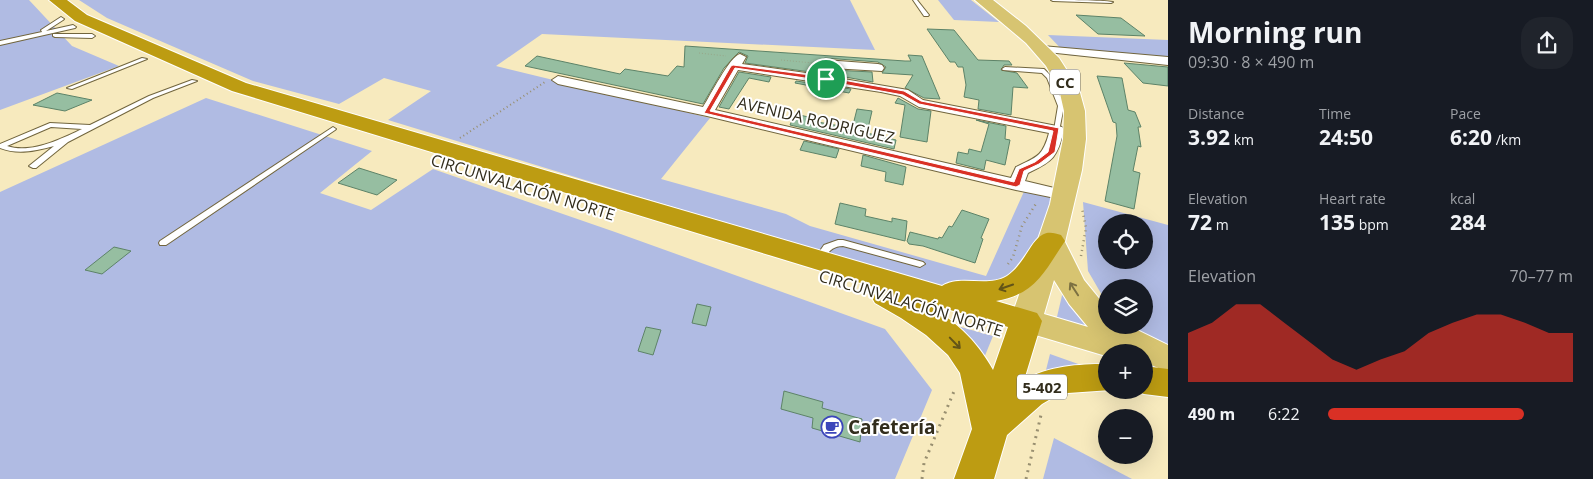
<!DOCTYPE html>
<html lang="en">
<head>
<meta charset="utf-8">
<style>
	:root { --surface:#171b24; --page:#20242c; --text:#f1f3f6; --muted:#9ea1a6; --accent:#d93025 }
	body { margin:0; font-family:"Open Sans",sans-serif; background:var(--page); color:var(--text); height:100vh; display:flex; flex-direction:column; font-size:19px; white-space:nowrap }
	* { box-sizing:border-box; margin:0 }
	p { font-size:16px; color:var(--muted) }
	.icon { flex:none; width:28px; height:28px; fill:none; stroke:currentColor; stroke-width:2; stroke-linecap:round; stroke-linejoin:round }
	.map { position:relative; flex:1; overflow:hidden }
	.panel { display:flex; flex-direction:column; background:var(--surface); width:425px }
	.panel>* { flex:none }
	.fabs { position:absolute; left:1098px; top:214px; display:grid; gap:10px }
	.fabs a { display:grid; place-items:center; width:55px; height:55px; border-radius:50%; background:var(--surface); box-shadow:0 5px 20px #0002; font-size:25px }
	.pin { position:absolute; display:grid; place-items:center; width:42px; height:42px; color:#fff; margin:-21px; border:2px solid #fff; border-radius:50%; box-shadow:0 1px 5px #0007 }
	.round { display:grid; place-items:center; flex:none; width:52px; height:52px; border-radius:20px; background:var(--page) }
	.headline { display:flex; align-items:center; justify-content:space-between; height:85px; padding:0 20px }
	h1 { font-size:28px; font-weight:700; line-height:38px }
	.stats { display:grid; grid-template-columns:repeat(3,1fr); gap:8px; height:85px; padding:5px 20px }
	.stats div { display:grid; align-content:center }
	.stats b { font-size:21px; font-weight:700 }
	.stats small { font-size:14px; font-weight:400 }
	.stats p { font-size:14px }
	.chart { height:140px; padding:10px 20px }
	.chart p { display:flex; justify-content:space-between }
	.chart svg { width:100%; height:90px; margin-top:5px; fill:var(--accent); opacity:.7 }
	ul { padding:0 20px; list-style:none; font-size:16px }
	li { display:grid; grid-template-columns:80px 60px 1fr; align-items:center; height:38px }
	li i { height:12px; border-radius:6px; background:var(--accent) }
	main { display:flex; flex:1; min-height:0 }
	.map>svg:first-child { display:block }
	.green { fill:#b0bbe3; fill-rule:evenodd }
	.building { fill:#96bea1; stroke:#5d8368 }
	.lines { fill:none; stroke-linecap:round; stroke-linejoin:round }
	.lane-casing { stroke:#71653d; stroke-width:2 }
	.street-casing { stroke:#71653d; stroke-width:2 }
	.primary-casing { stroke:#fff; stroke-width:2 }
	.highway-casing { stroke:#fff; stroke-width:2 }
	.path-far3 { stroke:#988f70; stroke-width:1; stroke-dasharray:0.5 2.5; stroke-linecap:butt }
	.path-far2 { stroke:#988f70; stroke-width:2; stroke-dasharray:1 3; stroke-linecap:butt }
	.path-far1 { stroke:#988f70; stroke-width:2.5; stroke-dasharray:1 4; stroke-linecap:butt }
	.path { stroke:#988f70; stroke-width:3; stroke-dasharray:2 5; stroke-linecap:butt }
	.lane { fill:#fff; fill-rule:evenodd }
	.street { fill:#fff; fill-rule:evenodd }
	.primary { fill:#d7c471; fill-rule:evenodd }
	.highway { fill:#bd9c12; fill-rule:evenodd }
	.oneway { stroke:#635418 }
	.oneway2 { stroke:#7c7142 }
	.route { fill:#d93025; stroke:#fff; fill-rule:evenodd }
	.labels { text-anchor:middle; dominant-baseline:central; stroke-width:4; stroke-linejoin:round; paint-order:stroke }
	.shield { fill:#fff; stroke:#706c60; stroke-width:1 }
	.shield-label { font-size:15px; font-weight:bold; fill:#322d1c }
	.street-label { font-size:16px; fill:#322d1c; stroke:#fff }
	.near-poi-label { font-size:19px; font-weight:bold; fill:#322d1c; stroke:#fff; text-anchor:start }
</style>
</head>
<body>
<main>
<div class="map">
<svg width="1168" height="479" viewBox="0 0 1168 479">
	<rect width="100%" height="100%" fill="#f7eabe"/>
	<g class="green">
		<path d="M0 0H29L72 46 119 66 0 110Z"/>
		<path d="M79 0H850L875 50 542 34 496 66 710 118 661 179 786 214 810 226 986 276 1026 187 1065 195 1022 279 952 292 388 120 431 91 384 78 339 104 253 81 107 18Z"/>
		<path d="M938 0H971L999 22 954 20Z"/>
		<path d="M1048 35 1168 40V64L1067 55Z"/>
		<path d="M206 98 372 151 320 193 371 210 433 169 615 232 885 329 932 390 895 479H0V192Z"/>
		<path d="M1083 202 1168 225V351L1153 345 1126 325H1144V288H1106V302L1088 271ZM1106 222H1144V260H1106Z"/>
		<path d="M1064 287 1102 334 1056 321Z"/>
		<path d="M950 324 993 336 984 358Z"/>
		<path d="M1050 354 1081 365 1045 374Z"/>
		<path d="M1054 438 1132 479H1043Z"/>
	</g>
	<g class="building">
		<path d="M1076 15 1121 18 1145 36 1098 34Z"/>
		<path d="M927 29 954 30 978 60 1009 61 1012 65H1004L1001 70 1017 73 1028 88 1013 87 1011 115 978 109 979 100 964 97 966 85 963 67H958L955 62H950Z"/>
		<path d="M685 46 905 61H911L908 55 922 56 940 99 924 98 905 88 913 75 882 73 886 67 878 62 825 58 818 62V73L745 63 748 56 739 52 724 68 703 104 525 66 537 56 620 74 625 69 668 76 677 66 684 67Z"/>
		<path d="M1124 63 1168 67V86L1143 83Z"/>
		<path d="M833 70 872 72 873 82 834 75Z"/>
		<path d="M739 72 771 77 769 82 749 78 729 109 719 107Z"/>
		<path d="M1097 76 1122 78 1128 110 1135 112 1141 127H1138L1141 147 1138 146 1133 171 1140 173 1134 209 1105 201 1117 136 1116 123 1113 122Z"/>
		<path d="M796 81 851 89 849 93 795 83Z"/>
		<path d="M57 93 92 100 65 111 33 105Z"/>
		<path d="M898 98 918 109 931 111 927 142 900 137 905 105 895 103Z"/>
		<path d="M857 109 872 111 867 133 896 140 894 149 790 125 795 114 813 118 812 121 846 127 847 124 853 125Z"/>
		<path d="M976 120 1006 126 1005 139 1010 140 1005 165 986 160 984 170 956 163 958 152 968 154 969 149 981 152 989 124Z"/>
		<path d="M804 141 839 149 836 158 800 150Z"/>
		<path d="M863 155 906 167 903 185 885 181 886 172 861 166Z"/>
		<path d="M359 168 397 180 377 195 338 183Z"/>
		<path d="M840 203 866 209 865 216 892 222V218L907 221 905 241 835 224Z"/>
		<path d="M962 210 989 219 981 238 983 239 975 263 923 246 909 244 907 241 910 232 938 239 939 237 942 238 949 226 952 227Z"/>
		<path d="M114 247 131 251 102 274 85 270Z"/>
		<path d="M697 304 711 307 706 326 692 323Z"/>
		<path d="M646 327 661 330 653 355 638 351Z"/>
		<path d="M784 391 823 402 822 408 862 419 860 442 812 428 813 418 781 409Z"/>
	</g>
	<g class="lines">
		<g class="lane-casing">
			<g id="lane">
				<path d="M913 0H917L929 15 928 16H924Z"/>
				<path d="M1051 0C1066 0 1101 0 1113 2L1111 3 1053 1Z"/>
				<path d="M61 17 64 19 63 20 46 31 73 25 76 27 75 28 0 45V41L42 32 41 30Z"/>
				<path d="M53 34H92L95 36 92 38 55 37 53 36Z"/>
				<path d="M142 58 147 59 72 89 67 88Z"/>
				<path d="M1005 67 1044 69 1052 77 1064 106 1059 131H1055L1054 130 1058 106 1047 78 1042 73 1003 70 1002 69Z"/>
				<path d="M192 80 197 81 153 98 68 142 36 168H33L29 166 54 146C35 151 18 155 0 148V144L50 123 90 125 149 96ZM51 127 82 129C61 139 31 154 7 146Z"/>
				<path d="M333 127 336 129 335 130 166 245H160L159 243 160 241Z"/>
				<path d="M838 240H843L923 262 925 264 920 267 843 246C831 246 827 254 821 263H815L813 261 824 245Z"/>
			</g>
		</g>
		<g class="street-casing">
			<g id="street">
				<path d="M1042 46 1168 57V65L1038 51 1036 49Z"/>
				<path d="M740 54 746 57 742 64 820 75 819 64 825 60 878 64 882 65 884 68 882 71 831 68 832 77 908 90 923 100 1062 127 1064 130C1057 157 1054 161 1028 173L1025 181 1071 192 1073 195 1071 198 1065 200 1016 190 707 116 558 84 552 80 558 76 703 107C710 96 730 56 740 54ZM738 70 881 92 900 96 919 107 1049 133C1043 156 1037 157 1016 167L1011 178 715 110Z"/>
			</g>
		</g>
		<g class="primary-casing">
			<path id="primary" d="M975 0H993L1026 26 1059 58 1079 89 1085 111 1086 139 1082 170 1065 242 1084 280 1106 307V325L1131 327 1168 345V372L1144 362V352H1106V356L1015 329 1010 321 1050 204 1063 139 1064 111 1059 89 1046 66 1026 43ZM1054 280 1069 304 1088 327 1044 314Z"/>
		</g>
		<g class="highway-casing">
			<g id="highway">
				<path d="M49 0H67L87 15 246 83 942 286C960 274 987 288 1007 276 1023 266 1031 241 1042 235 1048 231 1055 233 1061 235L1065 241C1044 272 1036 294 996 301L1037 313 1042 321 1024 380C1049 366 1078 364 1106 364V390H1111L1068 393 1054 397 1042 404 1007 435 994 479H954L972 429 960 373 948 355 926 335 901 318 875 303 871 296 877 288 232 91 75 21ZM923 302 1008 327 993 370C976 339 953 319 923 302Z"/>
				<path d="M1144 366 1168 369V397L1144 394 1133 390H1144Z"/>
			</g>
		</g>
		<g class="path-far3">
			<path d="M699 53 726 56"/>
			<path d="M781 60 813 63"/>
		</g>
		<path class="path-far2" d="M460 138 545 82"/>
		<g class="path-far1">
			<path d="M1081 256 1086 228 1082 208"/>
			<path d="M1008 264 1013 257 1022 226 1037 202"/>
		</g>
		<g class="path">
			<path d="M922 479 924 463 955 389"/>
			<path d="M1026 479 1041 415"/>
		</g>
		<use href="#lane" class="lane"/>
		<use href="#street" class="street"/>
		<use href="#primary" class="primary"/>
		<use href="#highway" class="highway"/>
	</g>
	<defs><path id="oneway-shaft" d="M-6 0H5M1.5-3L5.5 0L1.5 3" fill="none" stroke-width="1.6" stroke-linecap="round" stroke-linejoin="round" transform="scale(1.25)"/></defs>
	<g class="oneway">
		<use href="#oneway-shaft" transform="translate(1006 287) rotate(161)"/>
		<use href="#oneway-shaft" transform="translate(955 343) rotate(46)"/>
	</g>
	<use class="oneway2" href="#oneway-shaft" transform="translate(1074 289) rotate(-123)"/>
	<path class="route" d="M733 65 826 77 904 91 921 101 1059 128 1055 152 1039 164 1024 171 1020 185 1016 187 704 113 731 66ZM735 68 826 81 903 95 919 104 1053 131 1048 152 1035 162 1019 169 1014 182 710 111Z"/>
	<defs>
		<g id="cafe-ring" transform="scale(1.125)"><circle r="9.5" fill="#fff" stroke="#3c46ba" stroke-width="1.5"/><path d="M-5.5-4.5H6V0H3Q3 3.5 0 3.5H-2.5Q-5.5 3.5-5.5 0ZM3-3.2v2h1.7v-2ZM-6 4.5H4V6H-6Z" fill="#3c46ba"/></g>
	</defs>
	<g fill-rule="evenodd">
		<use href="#cafe-ring" x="832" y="427"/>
	</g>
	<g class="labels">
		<g class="shield">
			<rect x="1050" y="69.5" width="30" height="25" rx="4"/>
			<rect x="1017" y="374.5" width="50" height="25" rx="4"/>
		</g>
		<g class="shield-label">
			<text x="1065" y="82">CC</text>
			<text x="1042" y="387">5-402</text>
		</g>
		<g class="street-label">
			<text transform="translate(816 120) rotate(13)">AVENIDA RODRIGUEZ</text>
			<text transform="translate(523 187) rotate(17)">CIRCUNVALACIÓN NORTE</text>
			<text transform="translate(911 303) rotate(17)">CIRCUNVALACIÓN NORTE</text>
		</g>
		<g class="near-poi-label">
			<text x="848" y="427">Cafetería</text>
		</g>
	</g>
</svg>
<div class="fabs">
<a><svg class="icon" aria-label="locate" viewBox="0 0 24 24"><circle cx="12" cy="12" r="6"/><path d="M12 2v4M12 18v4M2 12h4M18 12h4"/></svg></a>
<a><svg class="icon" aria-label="layers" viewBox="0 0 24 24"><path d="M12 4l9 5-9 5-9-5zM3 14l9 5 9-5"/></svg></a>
<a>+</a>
<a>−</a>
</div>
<div class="pin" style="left:826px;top:79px;background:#1e9e55"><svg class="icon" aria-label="arrive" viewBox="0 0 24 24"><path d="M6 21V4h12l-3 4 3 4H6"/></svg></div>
</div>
<section class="panel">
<div class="headline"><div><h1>Morning run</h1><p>09:30 · 8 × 490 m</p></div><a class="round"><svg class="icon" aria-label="share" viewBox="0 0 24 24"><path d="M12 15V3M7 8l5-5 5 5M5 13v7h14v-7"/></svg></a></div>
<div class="stats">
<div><p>Distance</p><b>3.92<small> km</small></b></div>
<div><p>Time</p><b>24:50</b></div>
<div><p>Pace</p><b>6:20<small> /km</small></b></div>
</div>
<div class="stats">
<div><p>Elevation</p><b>72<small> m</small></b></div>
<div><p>Heart rate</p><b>135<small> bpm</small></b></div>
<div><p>kcal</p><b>284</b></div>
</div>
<div class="chart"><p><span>Elevation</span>70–77 m</p>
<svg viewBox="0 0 160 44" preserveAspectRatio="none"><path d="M0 44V20L10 15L20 6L30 6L40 15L50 24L60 33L70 38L80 33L90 29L100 20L110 15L120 11L130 11L140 15L150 20L160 20V44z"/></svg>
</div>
<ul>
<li><b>490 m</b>6:22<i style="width:80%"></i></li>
</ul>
</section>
</main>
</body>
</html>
